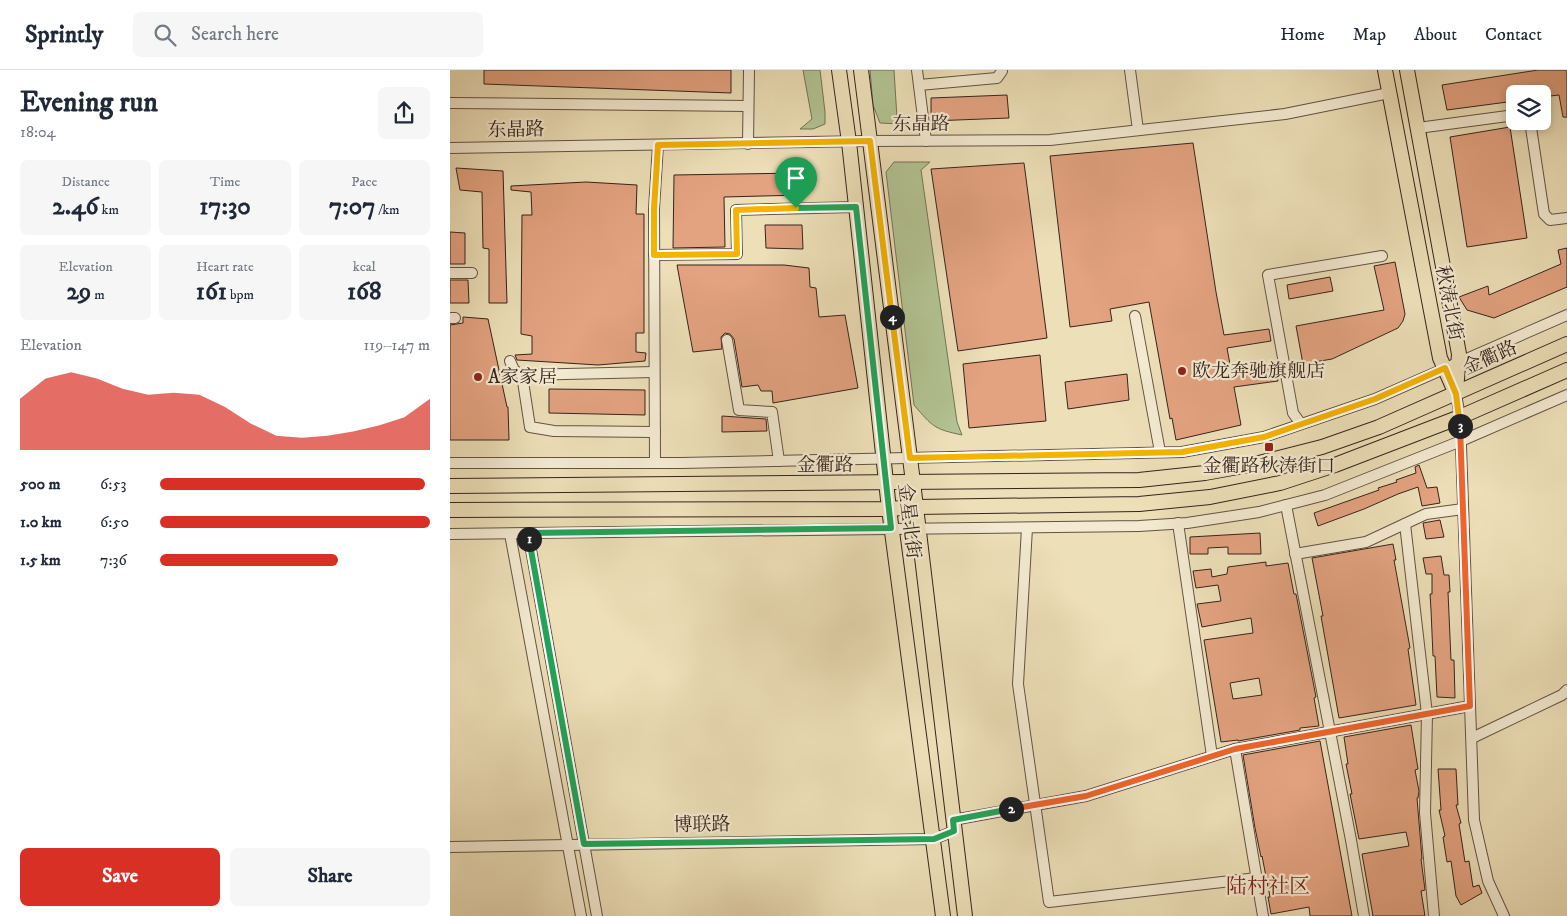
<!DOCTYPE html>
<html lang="en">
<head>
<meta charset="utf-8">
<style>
	:root { --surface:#fff; --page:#f6f6f7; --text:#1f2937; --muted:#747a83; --line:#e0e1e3; --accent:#d93025 }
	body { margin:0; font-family:"IM FELL DW Pica","Noto Serif SC",serif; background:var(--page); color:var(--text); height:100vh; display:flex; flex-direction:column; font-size:19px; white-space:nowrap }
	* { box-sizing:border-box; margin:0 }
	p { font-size:16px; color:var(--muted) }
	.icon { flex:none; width:28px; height:28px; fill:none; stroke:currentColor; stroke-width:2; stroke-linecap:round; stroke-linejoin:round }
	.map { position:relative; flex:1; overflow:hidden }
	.panel { display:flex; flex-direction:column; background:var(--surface); width:450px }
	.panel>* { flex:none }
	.controls { position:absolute; left:1056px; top:15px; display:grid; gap:10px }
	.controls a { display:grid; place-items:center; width:45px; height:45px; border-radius:8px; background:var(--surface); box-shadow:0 2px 8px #0003; font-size:25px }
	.pin { position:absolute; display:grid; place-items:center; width:42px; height:42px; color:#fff; margin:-51px -21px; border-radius:50% 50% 50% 0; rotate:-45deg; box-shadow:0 0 5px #0007 }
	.pin .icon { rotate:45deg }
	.km { position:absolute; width:25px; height:25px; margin:-12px; border-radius:50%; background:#222; color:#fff; font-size:14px; line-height:25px; text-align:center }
	.round { display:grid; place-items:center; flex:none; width:52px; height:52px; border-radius:8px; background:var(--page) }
	.overview { display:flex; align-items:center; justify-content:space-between; height:85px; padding:0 20px }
	h1 { font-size:28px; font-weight:700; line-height:38px }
	.metrics { display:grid; grid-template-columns:repeat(3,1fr); gap:8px; height:85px; padding:5px 20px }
	.metrics div { display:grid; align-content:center; border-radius:8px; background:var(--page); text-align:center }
	.metrics b { font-size:25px; font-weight:700 }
	.metrics small { font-size:14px; font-weight:400 }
	.metrics p { font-size:14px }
	.chart { height:140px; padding:10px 20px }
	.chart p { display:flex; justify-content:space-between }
	.chart svg { width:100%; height:90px; margin-top:5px; fill:var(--accent); opacity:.7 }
	.cta { display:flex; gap:10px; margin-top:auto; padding:10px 20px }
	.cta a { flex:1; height:58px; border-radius:8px; background:var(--accent); color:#fff; font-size:20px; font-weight:700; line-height:58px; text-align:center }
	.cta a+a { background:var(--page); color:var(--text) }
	ul { padding:0 20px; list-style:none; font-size:16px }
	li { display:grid; grid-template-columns:80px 60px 1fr; align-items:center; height:38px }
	li i { height:12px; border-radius:6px; background:var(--accent) }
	header { display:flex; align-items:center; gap:30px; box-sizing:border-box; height:70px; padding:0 25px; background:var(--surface); border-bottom:1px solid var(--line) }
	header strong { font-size:24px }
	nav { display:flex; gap:28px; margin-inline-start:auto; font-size:18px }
	.search { width:350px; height:45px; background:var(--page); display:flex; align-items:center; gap:12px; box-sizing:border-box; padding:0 18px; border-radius:8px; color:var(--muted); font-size:19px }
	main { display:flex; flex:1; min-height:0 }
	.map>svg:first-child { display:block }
	.green { fill:#b3c393; stroke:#747358 }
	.building { fill:#e3a280; stroke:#35231d; fill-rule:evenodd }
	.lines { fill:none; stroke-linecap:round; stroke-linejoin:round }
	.minor-casing { stroke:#635244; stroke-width:12 }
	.major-casing { stroke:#35231d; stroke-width:16 }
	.minor { stroke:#f3ead1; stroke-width:10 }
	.major { stroke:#eddfb8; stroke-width:14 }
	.split-1-casing { stroke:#fff; stroke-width:10 }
	.split-2-casing { stroke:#fff; stroke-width:10 }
	.split-3-casing { stroke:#fff; stroke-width:10 }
	.split-4-casing { stroke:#fff; stroke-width:10 }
	.split-5-casing { stroke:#fff; stroke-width:10 }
	.split-1 { stroke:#22a559; stroke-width:6 }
	.split-2 { stroke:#22a559; stroke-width:6 }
	.split-3 { stroke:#f0652b; stroke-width:6 }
	.split-4 { stroke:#f5b400; stroke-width:6 }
	.split-5 { stroke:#f5b400; stroke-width:6 }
	.poi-dot { fill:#8f2418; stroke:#f3ead1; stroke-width:2 }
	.labels { text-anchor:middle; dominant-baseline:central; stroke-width:4.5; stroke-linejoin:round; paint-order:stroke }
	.street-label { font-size:19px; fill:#35231d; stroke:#f3ead1 }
	.poi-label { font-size:19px; fill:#35231d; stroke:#f3ead1; text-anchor:start }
	.quarter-label { font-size:21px; fill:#7a1f14; stroke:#f3ead1 }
</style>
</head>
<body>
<header>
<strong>Sprintly</strong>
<div class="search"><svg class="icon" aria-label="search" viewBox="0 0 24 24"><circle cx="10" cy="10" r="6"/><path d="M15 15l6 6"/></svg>Search here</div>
<nav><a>Home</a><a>Map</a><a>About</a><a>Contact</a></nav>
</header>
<main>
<section class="panel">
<div class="overview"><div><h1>Evening run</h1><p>18:04</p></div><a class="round"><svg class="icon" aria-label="share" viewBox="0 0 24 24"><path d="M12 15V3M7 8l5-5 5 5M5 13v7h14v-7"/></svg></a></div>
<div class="metrics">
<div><p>Distance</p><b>2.46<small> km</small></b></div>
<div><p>Time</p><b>17:30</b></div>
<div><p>Pace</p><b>7:07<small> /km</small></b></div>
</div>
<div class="metrics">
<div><p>Elevation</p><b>29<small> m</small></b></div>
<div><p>Heart rate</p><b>161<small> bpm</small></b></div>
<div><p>kcal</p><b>168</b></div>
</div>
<div class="chart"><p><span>Elevation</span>119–147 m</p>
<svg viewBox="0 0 160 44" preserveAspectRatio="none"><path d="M0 44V19L10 9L20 6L30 9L40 14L50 17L60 16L70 17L80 23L90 31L100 37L110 38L120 37L130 35L140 32L150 28L160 19V44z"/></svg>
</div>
<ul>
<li><b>500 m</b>6:53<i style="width:98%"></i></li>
<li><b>1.0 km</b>6:50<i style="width:100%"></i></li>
<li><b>1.5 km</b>7:36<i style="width:66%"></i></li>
</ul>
<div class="cta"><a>Save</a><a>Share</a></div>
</section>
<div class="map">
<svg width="1117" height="846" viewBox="0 0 1117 846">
	<rect width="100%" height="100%" fill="#eddfb8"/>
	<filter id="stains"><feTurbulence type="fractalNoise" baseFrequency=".004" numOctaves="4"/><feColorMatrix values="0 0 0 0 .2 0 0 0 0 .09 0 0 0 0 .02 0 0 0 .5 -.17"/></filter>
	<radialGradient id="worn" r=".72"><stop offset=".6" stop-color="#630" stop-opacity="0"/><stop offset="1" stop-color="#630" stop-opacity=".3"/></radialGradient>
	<g class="green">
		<path d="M353 0H370L375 42V54L363 59H350L362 49Z"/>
		<path d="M420 0H444L447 48 451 54 430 53 423 35Z"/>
		<path d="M444 92H480L471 100 507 352 512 365C484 359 483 357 464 335L436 102Z"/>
	</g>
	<g class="building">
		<path d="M34 0H281V23L34 14Z"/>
		<path d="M1088 0H1117V47H1113L1109 25 1092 27V24H1065V31L997 40 992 15Z"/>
		<path d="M557 25 559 48 481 51V28Z"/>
		<path d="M1060 57 1077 168 1017 177 1000 67Z"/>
		<path d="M743 73 766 222 774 265 819 259 821 271 777 278 782 305 826 298 828 311 784 317 791 355 726 370 722 348 720 349 699 232 660 239 662 251 620 257 600 86Z"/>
		<path d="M574 93 597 268 508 281 481 99Z"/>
		<path d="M6 98 53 101 57 233H39V179L33 178 32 122 10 120Z"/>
		<path d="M350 103 352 125 274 127 275 177 223 178 224 105Z"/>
		<path d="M136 112 187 115 186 144H194V263H186V282L196 283 195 291 148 295 67 290 65 285 82 284V266L71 264 72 145H82L81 122 61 120V116Z"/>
		<path d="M315 155H352L353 179 316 178Z"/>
		<path d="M0 162 15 163V194H0Z"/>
		<path d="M1117 178V217L1044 248 1017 240 1009 227 1038 216 1039 225 1111 194 1108 180Z"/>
		<path d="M945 192 955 244 953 251 948 258 882 289 853 294 846 256 934 240 924 196Z"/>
		<path d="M227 195H334L359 198 360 217 366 218 369 247 395 245 408 318 323 333 322 321H311L308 315 292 317 284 269 280 264 275 263 271 267 272 279 243 282Z"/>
		<path d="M880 207 883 221 839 229 837 215Z"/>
		<path d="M0 210H18L19 233H0Z"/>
		<path d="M13 247 38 249 57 337H58L59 370H0V255L13 253Z"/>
		<path d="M590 285 596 351 519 358 513 294Z"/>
		<path d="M677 304 679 330 618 339 615 312Z"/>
		<path d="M99 319 195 320V345L99 343Z"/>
		<path d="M272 346 316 349 317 361 272 362Z"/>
		<path d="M969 395 977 418 987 417 990 433 972 436 968 417 948 424 914 439 868 456 864 443 929 420 928 418 947 412 946 410 966 403 965 397Z"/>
		<path d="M990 450 994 467 976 469 973 453Z"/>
		<path d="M810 463 811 484H778V477L758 478V484H740V467Z"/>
		<path d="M943 474 946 490H944L960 578 958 579 966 635 889 648 871 546H873L862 488Z"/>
		<path d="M991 486 994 505H999L1000 522H998L1001 590H1004L1005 628 987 627 985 586H983L981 540 980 524H982V504H976L973 488Z"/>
		<path d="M816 492V496L838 493 844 524H846L866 627 864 628 869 656 850 658V660L788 671V670L771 672 754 570 803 563 801 548 752 557 747 534 771 531 768 515 746 518 743 501 761 499 762 507 777 504 778 497ZM809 608 812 625 783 629 780 613Z"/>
		<path d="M961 655 968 699 965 700 969 721 968 728H967L972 789H971L975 820 971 821 975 846H923L912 784 959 776 956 762 909 769 900 724H902L896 694H898L894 667Z"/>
		<path d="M870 671 902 846H860L859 837 821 844 818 827H820L812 786 811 787 805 758 793 685Z"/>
		<path d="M988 699H1006L1008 735H1006L1011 753 1009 754 1015 792 1019 791 1023 817 1029 815 1032 823 1011 835 1006 826 1001 791 997 792 993 767 995 766 989 740H991Z"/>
	</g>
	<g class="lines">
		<g class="minor-casing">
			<g id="minor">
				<path d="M467 0 476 71"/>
				<path d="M680 0 688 60"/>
				<path d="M469 15 547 8 552 1"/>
				<path d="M0 33 298 36"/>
				<path d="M1080 51 1094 144 1100 150 1117 148"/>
				<path d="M968 58 1065 45"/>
				<path d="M298 74 299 0"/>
				<path d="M0 78 419 71 600 70 835 44 939 23"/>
				<path d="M204 185 287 184 286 140 406 137"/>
				<path d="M0 203H22"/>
				<path d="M685 246 710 382"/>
				<path d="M0 248H5"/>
				<path d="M277 270 289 340 322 342 329 391"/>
				<path d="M60 291 64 300 72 305 204 302"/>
				<path d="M72 305 80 357 104 361 205 362"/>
				<path d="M1006 324 1010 347 1024 750 1038 811 1054 846"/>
				<path d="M851 354 843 343 818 205 932 186"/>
				<path d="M0 393H231L732 382 814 367 925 329 1117 245"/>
				<path d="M205 393 204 139 208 75"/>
				<path d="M836 435 901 770 914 846"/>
				<path d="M728 453 762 686"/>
				<path d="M955 454 977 644 975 743 984 846"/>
				<path d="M577 458 568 614 599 832 807 808"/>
				<path d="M78 463 147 846"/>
				<path d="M0 464 689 456 737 453 809 442 875 425 1011 371 1117 325"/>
				<path d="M60 464 131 846"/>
				<path d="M845 484 916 472 976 444 1013 439"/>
				<path d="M1022 668 1112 625 1117 620"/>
				<path d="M785 679 813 846"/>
				<path d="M503 750 636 726 785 679 1020 636"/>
				<path d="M0 777 484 769 504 761"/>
			</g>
		</g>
		<g class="major-casing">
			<g id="major">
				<path d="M389 0 399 72 439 439 493 846"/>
				<path d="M411 0 463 412 515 846"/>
				<path d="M935 0 990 288 1006 324"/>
				<path d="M957 0 1009 284 1006 321"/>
				<path d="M0 416 689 410 755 403 805 394 872 377 929 357 1117 274"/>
				<path d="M0 440 439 439 465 437 689 434 760 427 830 413 885 395 1010 347 1117 300"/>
			</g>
		</g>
		<use href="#minor" class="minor"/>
		<use href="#major" class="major"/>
	</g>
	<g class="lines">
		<g class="split-1-casing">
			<path id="split-1" d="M79 469 78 463 441 458 406 137 346 138"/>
		</g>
		<g class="split-2-casing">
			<path id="split-2" d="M79 469 134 774 484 769 504 761 503 750 561 739"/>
		</g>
		<g class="split-3-casing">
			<path id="split-3" d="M561 739 636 726 785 679 1020 636 1010 356"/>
		</g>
		<g class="split-4-casing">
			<path id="split-4" d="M442 247 460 388 732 382 814 367 925 329 995 298 1006 324 1010 356"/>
		</g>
		<g class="split-5-casing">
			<path id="split-5" d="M346 138 286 140 287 184 204 185V139L208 75 420 71 442 247"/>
		</g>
		<use href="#split-1" class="split-1"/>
		<use href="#split-2" class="split-2"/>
		<use href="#split-3" class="split-3"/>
		<use href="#split-4" class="split-4"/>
		<use href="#split-5" class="split-5"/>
	</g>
	<g class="poi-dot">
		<circle cx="732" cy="301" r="5"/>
		<circle cx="28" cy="307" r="5"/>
		<rect x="814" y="372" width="10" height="10" rx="2.5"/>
	</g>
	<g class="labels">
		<g class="street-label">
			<text x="471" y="54">东晶路</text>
			<text transform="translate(66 60) rotate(-1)">东晶路</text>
			<text transform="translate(999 233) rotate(79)">秋涛北街</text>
			<text transform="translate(1040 288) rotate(-24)">金衢路</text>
			<text x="375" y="395">金衢路</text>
			<text transform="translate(459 451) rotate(83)">金星北街</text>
			<text transform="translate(252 755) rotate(-1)">博联路</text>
		</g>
		<g class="poi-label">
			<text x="742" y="301">欧龙奔驰旗舰店</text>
			<text x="38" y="307">A家家居</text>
			<text x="819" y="396" text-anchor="middle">金衢路秋涛街口</text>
		</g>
		<g class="quarter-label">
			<text x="818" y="817">陆村社区</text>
		</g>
	</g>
	<rect width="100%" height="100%" filter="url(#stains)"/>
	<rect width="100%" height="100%" fill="url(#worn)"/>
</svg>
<div class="controls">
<a><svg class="icon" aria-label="layers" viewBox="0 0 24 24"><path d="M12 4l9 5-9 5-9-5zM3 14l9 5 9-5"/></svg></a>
</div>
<div class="pin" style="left:346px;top:138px;background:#1e9e55"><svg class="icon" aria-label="arrive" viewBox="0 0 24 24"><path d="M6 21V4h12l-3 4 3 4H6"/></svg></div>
<b class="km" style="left:79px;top:469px">1</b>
<b class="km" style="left:561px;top:739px">2</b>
<b class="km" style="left:1010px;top:356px">3</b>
<b class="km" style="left:442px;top:247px">4</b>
</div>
</main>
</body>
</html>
